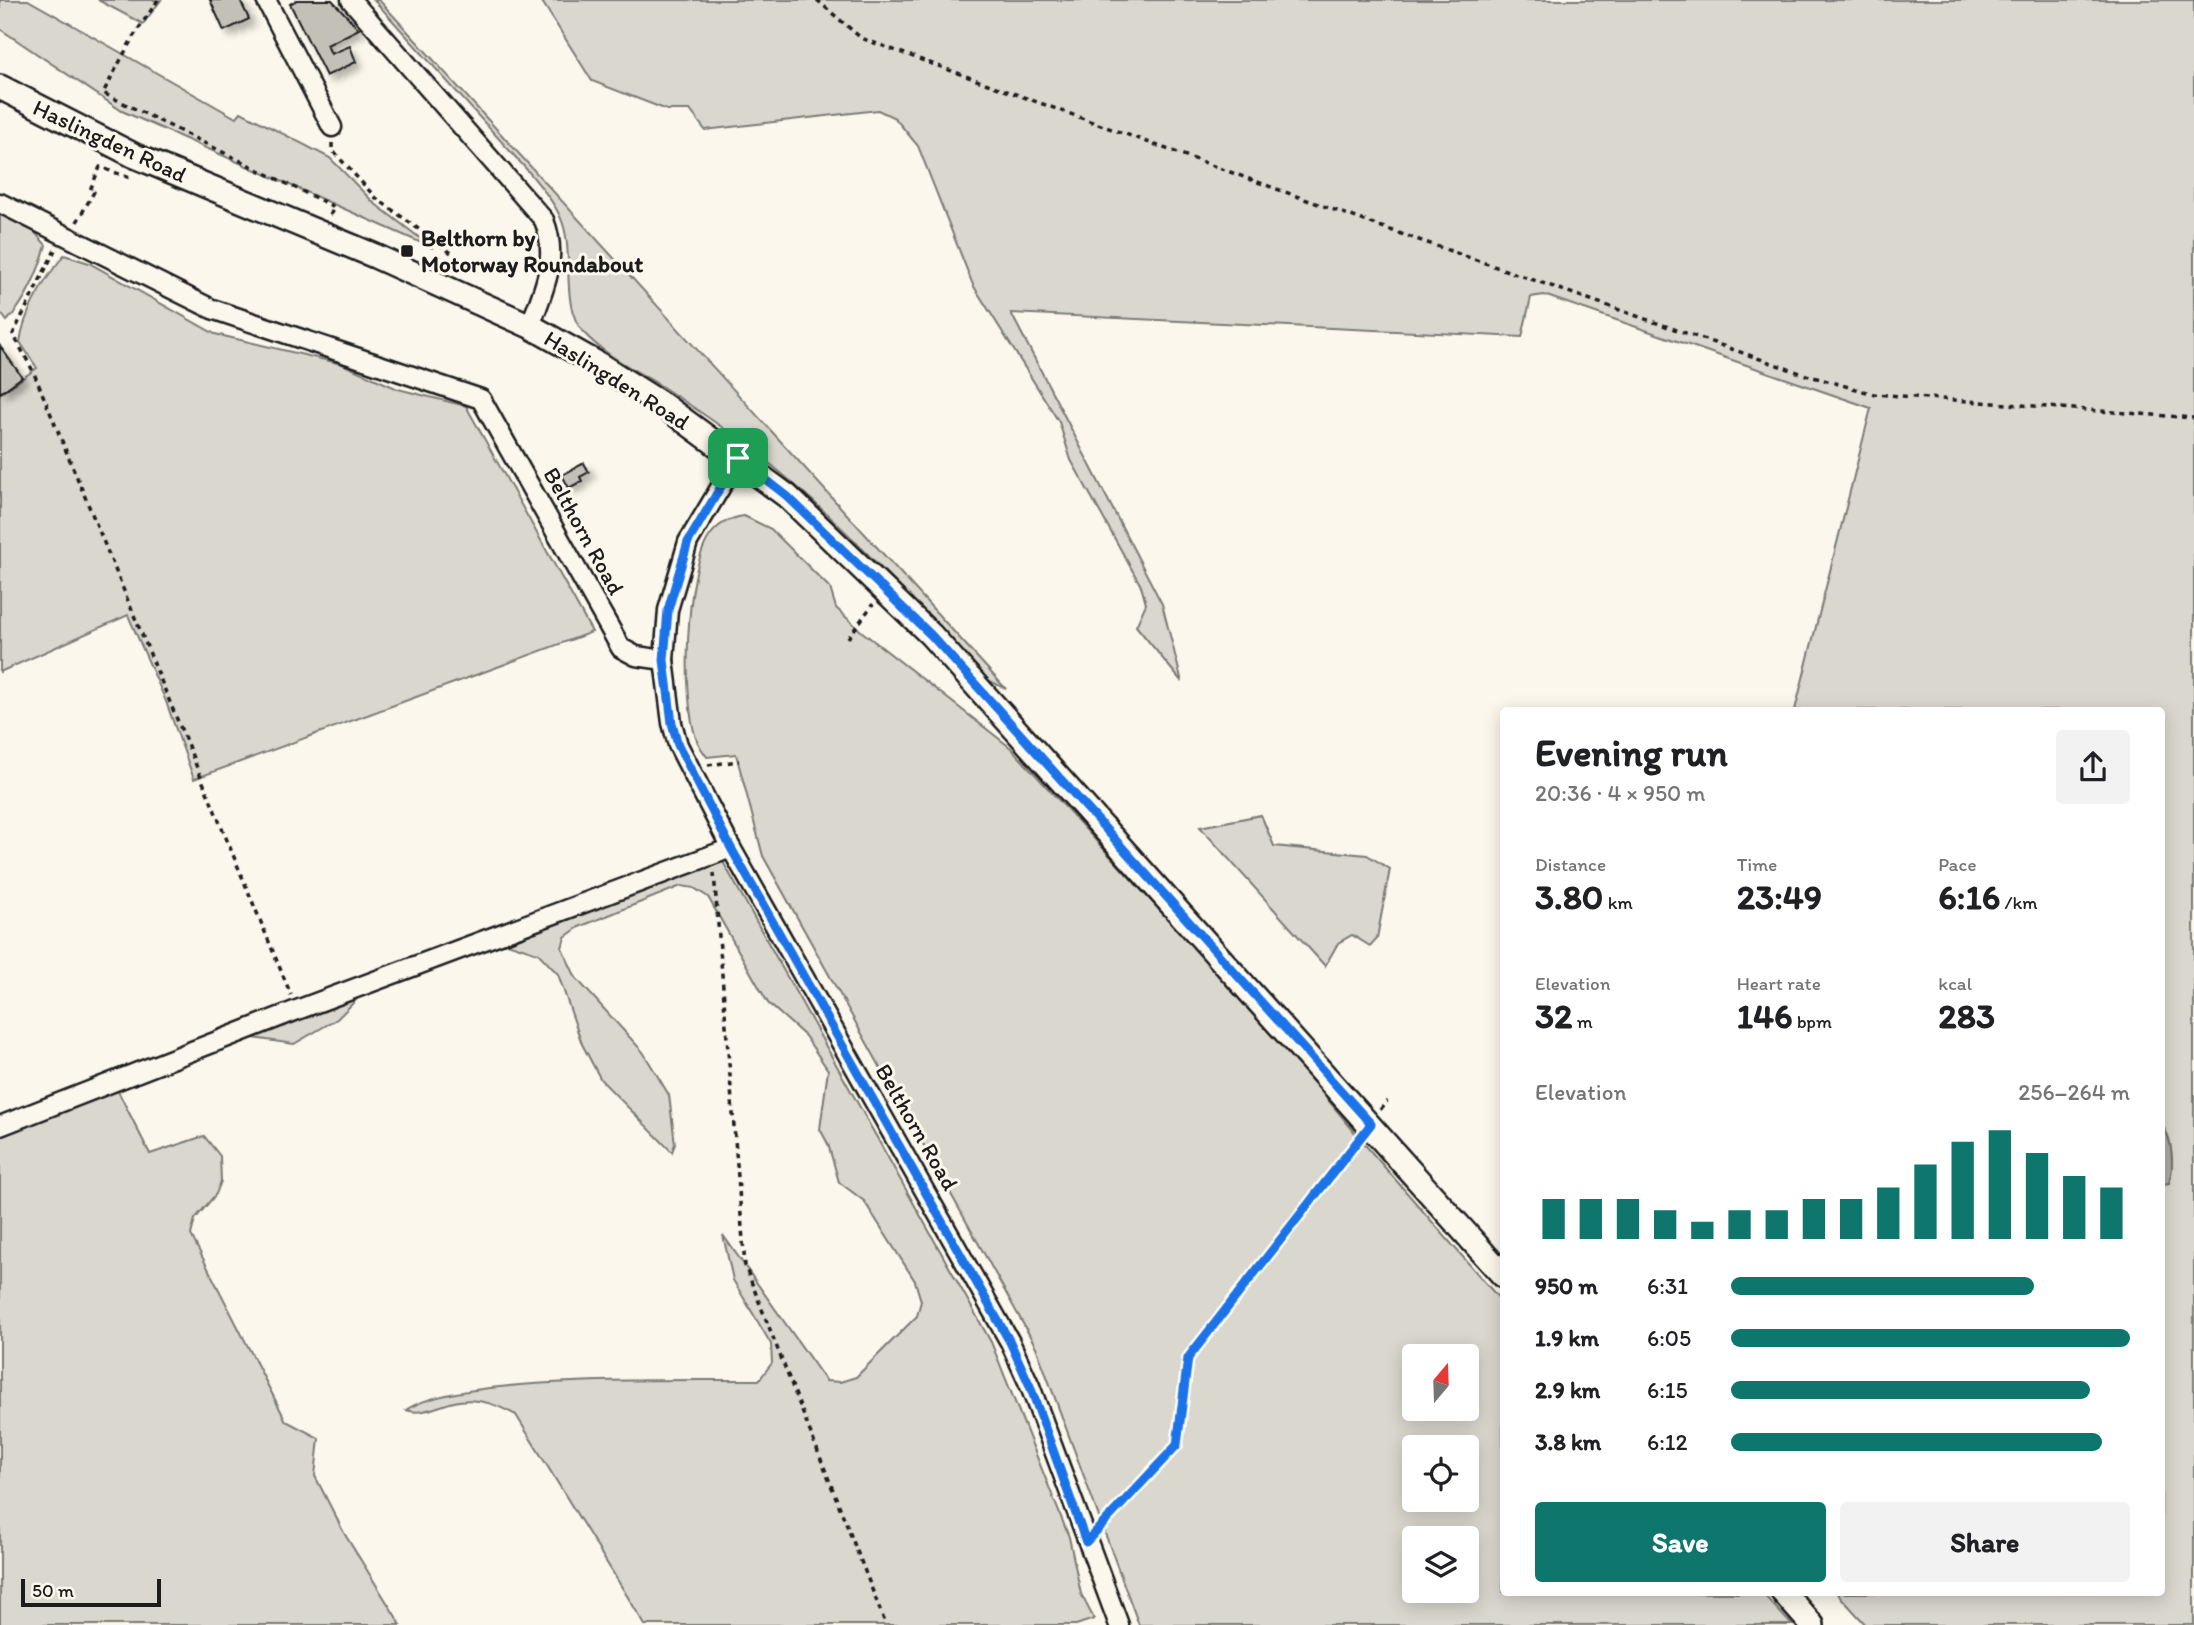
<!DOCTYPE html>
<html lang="en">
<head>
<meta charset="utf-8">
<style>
	:root { --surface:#fff; --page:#f2f2f2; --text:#202124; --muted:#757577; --accent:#0f766e }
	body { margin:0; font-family:Itim,sans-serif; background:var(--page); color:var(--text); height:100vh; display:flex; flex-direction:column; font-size:26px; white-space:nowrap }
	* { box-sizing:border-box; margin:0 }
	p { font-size:23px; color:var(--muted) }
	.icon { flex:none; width:38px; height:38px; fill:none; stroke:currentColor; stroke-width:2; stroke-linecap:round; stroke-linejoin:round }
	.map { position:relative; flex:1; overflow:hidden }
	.drawer { position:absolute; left:1500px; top:707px; width:665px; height:889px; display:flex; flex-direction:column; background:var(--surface); border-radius:7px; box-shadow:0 4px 18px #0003 }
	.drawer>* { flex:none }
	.needle { width:46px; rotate:19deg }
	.tools { position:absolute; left:1402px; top:1344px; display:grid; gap:14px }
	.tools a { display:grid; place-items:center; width:77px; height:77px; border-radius:7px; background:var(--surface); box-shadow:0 4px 18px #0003; font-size:35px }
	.scale { position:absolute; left:21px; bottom:18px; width:140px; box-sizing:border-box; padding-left:7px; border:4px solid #1c1c1c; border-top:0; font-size:19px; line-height:24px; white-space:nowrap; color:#1c1c1c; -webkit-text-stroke:5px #fbf7ec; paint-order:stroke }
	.pin { position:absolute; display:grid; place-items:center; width:60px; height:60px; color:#fff; margin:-30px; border-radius:14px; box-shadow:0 4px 10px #0006 }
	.round { display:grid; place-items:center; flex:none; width:74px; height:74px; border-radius:7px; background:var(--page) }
	.overview { display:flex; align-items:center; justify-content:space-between; height:119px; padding:0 35px }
	h1 { font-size:38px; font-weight:700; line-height:52px }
	.stats { display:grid; grid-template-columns:repeat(3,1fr); gap:10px; height:119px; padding:7px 35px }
	.stats div { display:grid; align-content:center }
	.stats b { font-size:35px; font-weight:700 }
	.stats small { font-size:19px; font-weight:400 }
	.stats p { font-size:19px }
	.chart { height:196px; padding:14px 35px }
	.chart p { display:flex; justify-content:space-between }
	.chart svg { width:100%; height:126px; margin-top:7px; stroke:var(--accent); stroke-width:6 }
	.primary-button { display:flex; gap:14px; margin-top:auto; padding:14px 35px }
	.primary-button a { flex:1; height:80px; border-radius:7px; background:var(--accent); color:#fff; font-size:28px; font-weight:700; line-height:80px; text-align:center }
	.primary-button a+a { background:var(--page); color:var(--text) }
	ul { padding:0 35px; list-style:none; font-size:23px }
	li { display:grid; grid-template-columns:112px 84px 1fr; align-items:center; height:52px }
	li i { height:18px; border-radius:9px; background:var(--accent) }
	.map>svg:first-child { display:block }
	.green { fill:#dad7ce; stroke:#7b7a75; stroke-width:2; fill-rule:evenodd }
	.water { fill:#afaca5; stroke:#74726e; stroke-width:2 }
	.building { fill:#c3c0b8; stroke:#1c1c1c; stroke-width:2; filter:url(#shadow) }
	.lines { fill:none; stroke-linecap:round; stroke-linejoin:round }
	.minor-casing { stroke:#1c1c1c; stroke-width:23 }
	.major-casing { stroke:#1c1c1c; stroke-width:28 }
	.path { stroke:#1c1c1c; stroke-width:3.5; stroke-dasharray:5 5; stroke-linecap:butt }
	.minor { stroke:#fbf7ec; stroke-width:18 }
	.major { stroke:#fbf7ec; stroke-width:23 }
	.route-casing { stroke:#fff; stroke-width:14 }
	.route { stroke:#1a73e8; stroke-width:9 }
	.poi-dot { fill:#1c1c1c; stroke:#fbf7ec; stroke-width:2.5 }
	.labels { text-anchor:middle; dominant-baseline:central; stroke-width:6; stroke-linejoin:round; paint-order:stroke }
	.street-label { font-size:23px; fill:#1c1c1c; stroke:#fbf7ec }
	.poi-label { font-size:23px; font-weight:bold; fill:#1c1c1c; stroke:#fbf7ec; text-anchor:start }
</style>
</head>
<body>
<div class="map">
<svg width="2194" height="1625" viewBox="0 0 2194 1625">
	<defs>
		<filter id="shadow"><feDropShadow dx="6" dy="6" stdDeviation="3.5" flood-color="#0004"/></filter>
	</defs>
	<rect width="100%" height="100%" fill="#fbf7ec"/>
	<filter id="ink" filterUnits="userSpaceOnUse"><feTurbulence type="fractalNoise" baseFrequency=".0143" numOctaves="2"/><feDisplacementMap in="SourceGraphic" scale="14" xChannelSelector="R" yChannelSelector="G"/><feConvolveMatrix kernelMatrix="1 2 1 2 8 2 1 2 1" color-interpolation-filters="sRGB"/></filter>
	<g filter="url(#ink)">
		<g class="green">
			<path d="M0 0H28L236 118 241 112 330 158 374 203 433 248 122 111 0 29Z"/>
			<path d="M98 0H161L143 24Z"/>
			<path d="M374 0H379L1006 689 986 679C916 606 848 527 769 463 735 435 698 410 661 386 635 370 604 355 583 332 560 305 574 257 563 224 557 205 541 187 528 171Z"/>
			<path d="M541 0H2194V1625H1866L1837 1593 2161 1592V1183H2169C2174 1168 2173 1136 2161 1125V710H1795L1871 408 1544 295 1531 297 1522 337 1011 313 1162 604 1182 682 1136 626 1146 604 1141 586 1071 460 1059 422 973 285 918 146 895 118 878 110 705 130 690 110H667L592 81Z"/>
			<path d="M0 213 31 228 46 245C39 270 26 302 7 321L0 312Z"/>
			<path d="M64 255 89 263 215 334 342 364 398 389 466 406 592 632 194 779 165 699 128 615 0 672V394L37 368 20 342C24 312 45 279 64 255Z"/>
			<path d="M744 516 771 529 830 588 836 608 861 631 1011 748 1275 1036 1367 1147 1503 1303V1592L1762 1593 1792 1625H1139L1036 1347 763 856 736 754 707 757C703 751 698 745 696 738 682 698 685 573 709 537 717 525 730 518 744 516ZM1414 1356H1466V1409H1414ZM1414 1447H1466V1500H1414ZM1414 1538H1466V1591H1414Z"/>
			<path d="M1261 815 1274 846 1367 855 1390 869 1377 938 1370 946 1352 935 1338 943 1325 966 1200 827Z"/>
			<path d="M722 860 991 1342 1069 1537 1081 1594 1094 1619 1076 1625H645L516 1415C497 1405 481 1398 459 1401 440 1404 424 1416 406 1410 456 1374 687 1381 759 1380L772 1363 771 1344 733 1280 723 1235 826 1381 840 1382 856 1377 917 1316 921 1301 915 1281 864 1201 839 1182 828 1144 820 1129 828 1070 805 1036 768 1003 708 897 694 888 681 886 579 927 565 937 562 948 576 978 643 1052 669 1095 675 1144 672 1152 601 1080 582 1044 558 974 538 953 507 943Z"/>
			<path d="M357 999 337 1019 294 1044 253 1038Z"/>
			<path d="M117 1089 150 1154 204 1136 220 1156 221 1181 216 1194 195 1219 191 1235 286 1421 319 1438 315 1476 344 1533 401 1625H0V1136Z"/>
		</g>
		<path class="water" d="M2161 1125C2173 1136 2174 1168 2169 1183L2163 1184Z"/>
		<g class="building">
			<path d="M210 0H240L249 19 224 31Z"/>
			<path d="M297 0H332L359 29 327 45 331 54 350 46 356 62 326 76 290 4Z"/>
			<path d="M0 346 22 377 0 393Z"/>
			<path d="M584 463 589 472 580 477 582 481 569 488 562 475Z"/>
		</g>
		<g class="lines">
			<g class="minor-casing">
				<g id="minor">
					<path d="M266 0 332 127"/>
					<path d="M351 0 544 220C559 259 544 289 530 326"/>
					<path d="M0 203 212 309 481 399 621 648 636 656 664 660"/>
					<path d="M738 458 688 542 668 610 664 660 672 723 678 745 731 848 1010 1342 1030 1386 1119 1625"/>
					<path d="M0 1126 297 1010 731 848"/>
				</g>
			</g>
			<g class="major-casing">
				<g id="major">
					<path d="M0 87 135 156 375 256 530 326 598 364 663 405 787 496 931 635 1503 1275"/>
					<path d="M1783 1592 1812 1625"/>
				</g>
			</g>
			<g class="path">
				<path d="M158 0 133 37 103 93 334 207 329 218"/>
				<path d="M817 0 861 38 1376 225 1806 375 1874 394 2194 418"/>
				<path d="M332 143V150L376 198 461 260 456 270"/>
				<path d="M77 222 94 192 90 190 100 167 130 178"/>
				<path d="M55 250 13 334 33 371 291 995"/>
				<path d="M848 638 873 604"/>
				<path d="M708 765 739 761"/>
				<path d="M714 873 745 1266 886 1625"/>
				<path d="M1380 1110 1387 1101"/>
				<path d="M1100 1528 1177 1445 1188 1358 1356 1142"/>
			</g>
			<use href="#minor" class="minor"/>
			<use href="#major" class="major"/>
		</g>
	</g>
	<g class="lines" filter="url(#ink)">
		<g class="route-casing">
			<path id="route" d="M738 458 787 496 931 635 1371 1124 1188 1358 1177 1445 1086 1542 1030 1386 1010 1342 731 848 678 745 672 723 664 660 668 610 688 542Z"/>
		</g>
		<use href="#route" class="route"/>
	</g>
	<rect class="poi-dot" x="400" y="244" width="14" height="14" rx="3.5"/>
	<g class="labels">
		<g class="street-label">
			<text transform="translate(110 141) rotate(25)">Haslingden Road</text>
			<text transform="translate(617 380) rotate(32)">Haslingden Road</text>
			<text transform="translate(584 531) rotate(61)">Belthorn Road</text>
			<text transform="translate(917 1127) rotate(60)">Belthorn Road</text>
		</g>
		<g class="poi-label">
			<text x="421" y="238">Belthorn by<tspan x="421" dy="26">Motorway Roundabout</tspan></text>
		</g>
	</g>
</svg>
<div class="tools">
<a><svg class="needle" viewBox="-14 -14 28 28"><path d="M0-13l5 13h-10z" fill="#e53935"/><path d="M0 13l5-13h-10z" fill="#757577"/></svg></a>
<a><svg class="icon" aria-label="locate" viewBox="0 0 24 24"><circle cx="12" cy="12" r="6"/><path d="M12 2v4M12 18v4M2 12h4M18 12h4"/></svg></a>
<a><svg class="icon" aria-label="layers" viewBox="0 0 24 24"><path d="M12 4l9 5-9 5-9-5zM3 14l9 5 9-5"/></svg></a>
</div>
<div class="scale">50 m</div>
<div class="pin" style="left:738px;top:458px;background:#1e9e55"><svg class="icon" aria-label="arrive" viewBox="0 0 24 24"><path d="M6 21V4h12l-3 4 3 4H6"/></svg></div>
<section class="drawer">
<div class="overview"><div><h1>Evening run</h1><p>20:36 · 4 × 950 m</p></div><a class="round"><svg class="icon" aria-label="share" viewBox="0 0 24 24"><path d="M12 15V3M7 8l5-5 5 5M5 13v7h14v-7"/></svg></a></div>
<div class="stats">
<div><p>Distance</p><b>3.80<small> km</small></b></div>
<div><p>Time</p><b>23:49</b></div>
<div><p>Pace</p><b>6:16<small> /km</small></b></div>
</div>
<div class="stats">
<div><p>Elevation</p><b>32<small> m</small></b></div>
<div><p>Heart rate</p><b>146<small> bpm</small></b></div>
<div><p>kcal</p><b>283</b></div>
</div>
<div class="chart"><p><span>Elevation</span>256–264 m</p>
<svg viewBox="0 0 160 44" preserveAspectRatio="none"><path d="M5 44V30M15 44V30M25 44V30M35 44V34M45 44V38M55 44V34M65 44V34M75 44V30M85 44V30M95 44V26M105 44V18M115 44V10M125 44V6M135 44V14M145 44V22M155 44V26"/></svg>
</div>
<ul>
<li><b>950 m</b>6:31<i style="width:76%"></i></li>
<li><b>1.9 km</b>6:05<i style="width:100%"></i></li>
<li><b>2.9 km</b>6:15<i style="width:90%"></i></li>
<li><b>3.8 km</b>6:12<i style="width:93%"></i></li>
</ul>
<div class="primary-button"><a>Save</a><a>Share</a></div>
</section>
</div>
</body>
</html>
